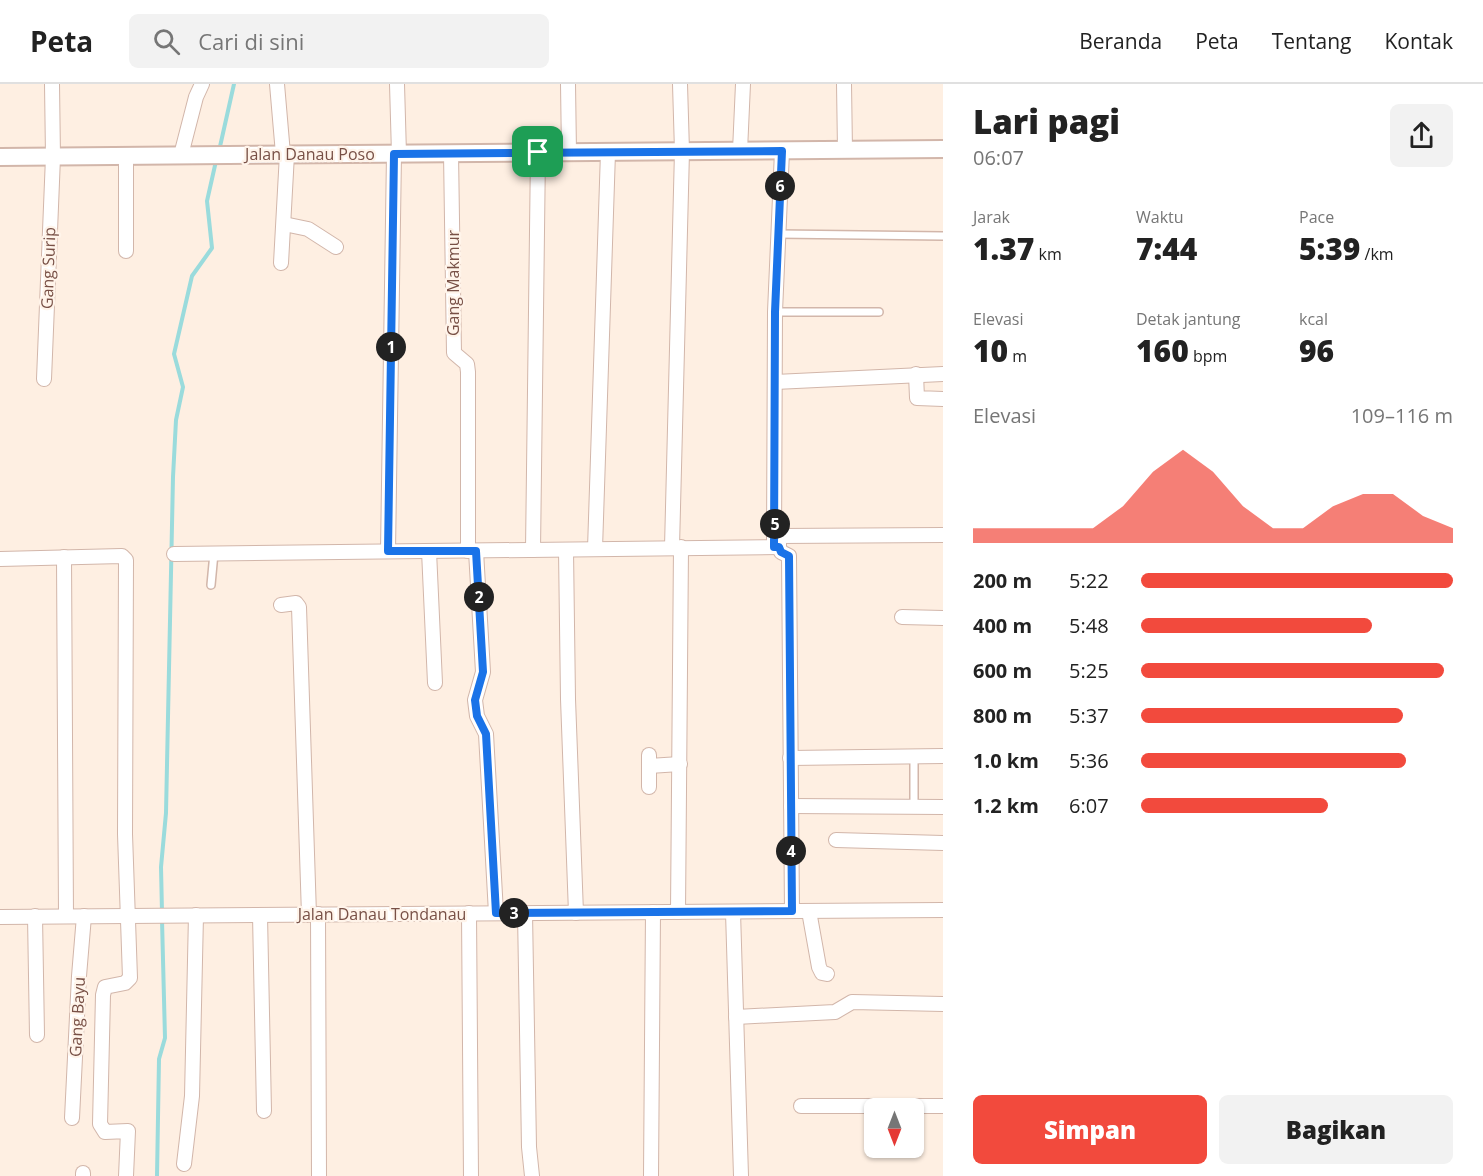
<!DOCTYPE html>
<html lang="id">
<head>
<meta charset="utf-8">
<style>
	:root { --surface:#fff; --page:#f2f2f2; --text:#222; --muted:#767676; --line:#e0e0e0; --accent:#f24a3d }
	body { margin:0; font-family:"Open Sans",sans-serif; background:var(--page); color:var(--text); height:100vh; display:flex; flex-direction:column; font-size:22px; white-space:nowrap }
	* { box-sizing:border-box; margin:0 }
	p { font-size:20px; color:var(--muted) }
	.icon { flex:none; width:33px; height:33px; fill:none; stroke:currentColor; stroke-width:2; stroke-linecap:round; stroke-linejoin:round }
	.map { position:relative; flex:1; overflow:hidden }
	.drawer { display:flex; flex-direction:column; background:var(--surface); width:540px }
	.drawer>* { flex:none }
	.needle { width:39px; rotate:180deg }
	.buttons { position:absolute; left:864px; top:1014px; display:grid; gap:12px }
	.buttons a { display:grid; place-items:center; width:60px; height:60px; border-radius:9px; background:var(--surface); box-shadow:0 2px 4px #0004; font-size:30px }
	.pin { position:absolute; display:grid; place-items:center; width:51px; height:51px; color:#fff; margin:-26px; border-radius:12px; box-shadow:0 3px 9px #0006 }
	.km { position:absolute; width:30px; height:30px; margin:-15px; border-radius:50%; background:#222; color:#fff; font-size:16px; line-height:30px; text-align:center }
	.round { display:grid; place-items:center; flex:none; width:63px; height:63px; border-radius:9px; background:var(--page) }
	.overview { display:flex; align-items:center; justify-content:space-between; height:102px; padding:0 30px }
	h1 { font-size:33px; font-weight:800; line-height:45px }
	.figures { display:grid; grid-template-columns:repeat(3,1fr); gap:9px; height:102px; padding:6px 30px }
	.figures div { display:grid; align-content:center }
	.figures b { font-size:30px; font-weight:800 }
	.figures small { font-size:16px; font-weight:400 }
	.figures p { font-size:16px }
	.chart { height:168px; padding:12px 30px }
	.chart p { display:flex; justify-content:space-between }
	.chart svg { width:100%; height:108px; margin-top:6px; fill:var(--accent); opacity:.7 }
	.cta { display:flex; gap:12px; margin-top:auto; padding:12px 30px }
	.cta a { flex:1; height:69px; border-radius:9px; background:var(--accent); color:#fff; font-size:24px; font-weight:800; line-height:69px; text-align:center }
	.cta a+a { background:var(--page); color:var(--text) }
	ul { padding:0 30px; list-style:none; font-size:20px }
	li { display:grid; grid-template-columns:96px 72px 1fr; align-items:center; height:45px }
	li i { height:15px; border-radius:8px; background:var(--accent) }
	header { display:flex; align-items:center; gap:36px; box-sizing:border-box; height:84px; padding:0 30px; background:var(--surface); border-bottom:2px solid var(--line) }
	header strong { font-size:28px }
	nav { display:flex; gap:33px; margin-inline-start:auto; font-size:21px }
	.search { width:420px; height:54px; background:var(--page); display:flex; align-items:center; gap:15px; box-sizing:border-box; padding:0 21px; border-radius:9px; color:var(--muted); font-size:22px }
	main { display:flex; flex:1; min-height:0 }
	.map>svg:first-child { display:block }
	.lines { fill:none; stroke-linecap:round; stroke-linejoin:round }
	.stream { stroke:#9adbdc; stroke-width:4 }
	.service-casing { stroke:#d2b6aa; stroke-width:10 }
	.minor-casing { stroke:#d2b6aa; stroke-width:16 }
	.tertiary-casing { stroke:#d2b6aa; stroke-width:20 }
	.service { stroke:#fff; stroke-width:7 }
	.minor { stroke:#fff; stroke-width:14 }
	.tertiary { stroke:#fff; stroke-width:16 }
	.route-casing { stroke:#fff; stroke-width:12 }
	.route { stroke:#1a73e8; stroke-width:8 }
	.labels { text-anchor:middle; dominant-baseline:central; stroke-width:4.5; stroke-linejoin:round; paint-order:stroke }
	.street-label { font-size:16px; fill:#785046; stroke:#fff4ea }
</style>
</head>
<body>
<header>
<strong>Peta</strong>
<div class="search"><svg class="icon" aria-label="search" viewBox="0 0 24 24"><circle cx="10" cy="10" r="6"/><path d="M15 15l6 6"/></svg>Cari di sini</div>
<nav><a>Beranda</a><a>Peta</a><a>Tentang</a><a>Kontak</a></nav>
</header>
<main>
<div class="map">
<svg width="943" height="1092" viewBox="0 0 943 1092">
	<rect width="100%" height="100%" fill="#feefe2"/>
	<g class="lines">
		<g class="stream">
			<path d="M219 67 234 0"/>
			<path d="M162 828 161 783 166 729 173 393 176 336 183 303 174 270 192 192 212 164 207 117 216 77"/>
			<path d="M157 1092 159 975 165 954 162 836"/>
		</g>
		<g class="service-casing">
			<g id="service">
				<path d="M778 150 943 152"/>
				<path d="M775 228H879"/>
				<path d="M211 501 214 469"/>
				<path d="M914 672V722"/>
			</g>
		</g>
		<g class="minor-casing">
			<g id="minor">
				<path d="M277 0 283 70"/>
				<path d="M397 0 399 70"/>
				<path d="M568 0 569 68"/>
				<path d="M844 0 845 66"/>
				<path d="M740 67 743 0"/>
				<path d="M451 69 454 269 467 280 468 288V467"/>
				<path d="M181 71 196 13 202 0"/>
				<path d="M126 72V167"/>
				<path d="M284 140 308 145 336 163"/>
				<path d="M281 179 287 70"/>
				<path d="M916 290 917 314 943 315"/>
				<path d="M44 295 53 73 52 0"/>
				<path d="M775 298 943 290"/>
				<path d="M774 460 775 228 782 67"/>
				<path d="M672 463 682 67 680 0"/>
				<path d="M779 463 781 468 789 472 792 827"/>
				<path d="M595 465 608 68"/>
				<path d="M533 466 538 68"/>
				<path d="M566 466 568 615 576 829"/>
				<path d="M388 467 394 70"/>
				<path d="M429 467 435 599"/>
				<path d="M476 467 483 588 475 616 477 632 486 650 496 829"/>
				<path d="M174 470 779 463V452L943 451"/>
				<path d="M64 473 66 832"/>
				<path d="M0 475 122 472 126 476 125 750 130 894 125 899 105 903 103 911 100 1040 105 1048 128 1047 126 1092"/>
				<path d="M281 521 296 519 299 523 309 831"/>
				<path d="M902 533 943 534"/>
				<path d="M649 671V703"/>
				<path d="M790 674 943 672"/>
				<path d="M649 682 680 680"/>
				<path d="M791 722 943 723"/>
				<path d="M836 756 943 759"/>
				<path d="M809 827 819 883 822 889 827 890"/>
				<path d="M678 828 681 463"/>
				<path d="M733 828 741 1092"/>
				<path d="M469 829 471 1092"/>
				<path d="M525 829 529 1063 532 1092"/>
				<path d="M318 830 319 1092"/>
				<path d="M260 831 264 1027"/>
				<path d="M35 832 37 951"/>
				<path d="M0 833 943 826"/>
				<path d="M736 933 835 928 852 918 943 920"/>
				<path d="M801 1022H943"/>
				<path d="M72 1034 79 892 84 832"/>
				<path d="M184 1080 192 1012 196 831"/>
				<path d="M83 1092V1089"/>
				<path d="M651 1092 653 828"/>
			</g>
		</g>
		<g class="tertiary-casing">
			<path id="tertiary" d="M0 73 943 65"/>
		</g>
		<use href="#service" class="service"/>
		<use href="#minor" class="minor"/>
		<use href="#tertiary" class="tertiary"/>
	</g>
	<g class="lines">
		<g class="route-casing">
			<path id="route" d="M782 67 775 228 774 463H779L781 468 789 472 792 827 496 829 486 650 477 632 475 616 483 588 476 467H388L394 70Z"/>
		</g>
		<use href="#route" class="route"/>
	</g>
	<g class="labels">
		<g class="street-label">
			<text x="310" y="70">Jalan Danau Poso</text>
			<text transform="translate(48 184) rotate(-88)">Gang Surip</text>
			<text transform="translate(453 199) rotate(-90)">Gang Makmur</text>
			<text x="382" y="830">Jalan Danau Tondanau</text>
			<text transform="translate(77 933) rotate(-87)">Gang Bayu</text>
		</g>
	</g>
</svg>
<div class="buttons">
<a><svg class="needle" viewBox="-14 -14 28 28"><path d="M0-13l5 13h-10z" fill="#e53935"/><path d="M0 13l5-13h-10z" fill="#767676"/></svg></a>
</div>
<div class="pin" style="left:538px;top:68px;background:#1e9e55"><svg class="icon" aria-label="arrive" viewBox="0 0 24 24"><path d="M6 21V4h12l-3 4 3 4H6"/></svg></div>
<b class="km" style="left:391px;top:263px">1</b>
<b class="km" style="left:479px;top:513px">2</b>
<b class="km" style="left:514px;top:829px">3</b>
<b class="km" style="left:791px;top:767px">4</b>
<b class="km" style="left:775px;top:440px">5</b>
<b class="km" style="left:780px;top:102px">6</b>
</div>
<section class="drawer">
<div class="overview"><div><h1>Lari pagi</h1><p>06:07</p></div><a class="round"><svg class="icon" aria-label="share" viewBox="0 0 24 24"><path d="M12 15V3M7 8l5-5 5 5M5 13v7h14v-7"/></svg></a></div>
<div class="figures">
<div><p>Jarak</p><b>1.37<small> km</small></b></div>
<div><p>Waktu</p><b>7:44</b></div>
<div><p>Pace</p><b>5:39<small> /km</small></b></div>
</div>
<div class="figures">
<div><p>Elevasi</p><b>10<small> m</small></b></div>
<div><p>Detak jantung</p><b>160<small> bpm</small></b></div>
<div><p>kcal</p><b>96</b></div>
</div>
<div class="chart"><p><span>Elevasi</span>109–116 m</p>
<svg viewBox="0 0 160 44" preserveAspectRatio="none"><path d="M0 44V38L10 38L20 38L30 38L40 38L50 29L60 15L70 6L80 15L90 29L100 38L110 38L120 29L130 24L140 24L150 33L160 38V44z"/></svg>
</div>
<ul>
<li><b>200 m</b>5:22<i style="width:100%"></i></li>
<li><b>400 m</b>5:48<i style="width:74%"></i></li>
<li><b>600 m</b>5:25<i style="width:97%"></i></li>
<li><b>800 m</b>5:37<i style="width:84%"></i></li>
<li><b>1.0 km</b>5:36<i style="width:85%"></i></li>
<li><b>1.2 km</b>6:07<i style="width:60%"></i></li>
</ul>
<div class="cta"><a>Simpan</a><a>Bagikan</a></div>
</section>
</main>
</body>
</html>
